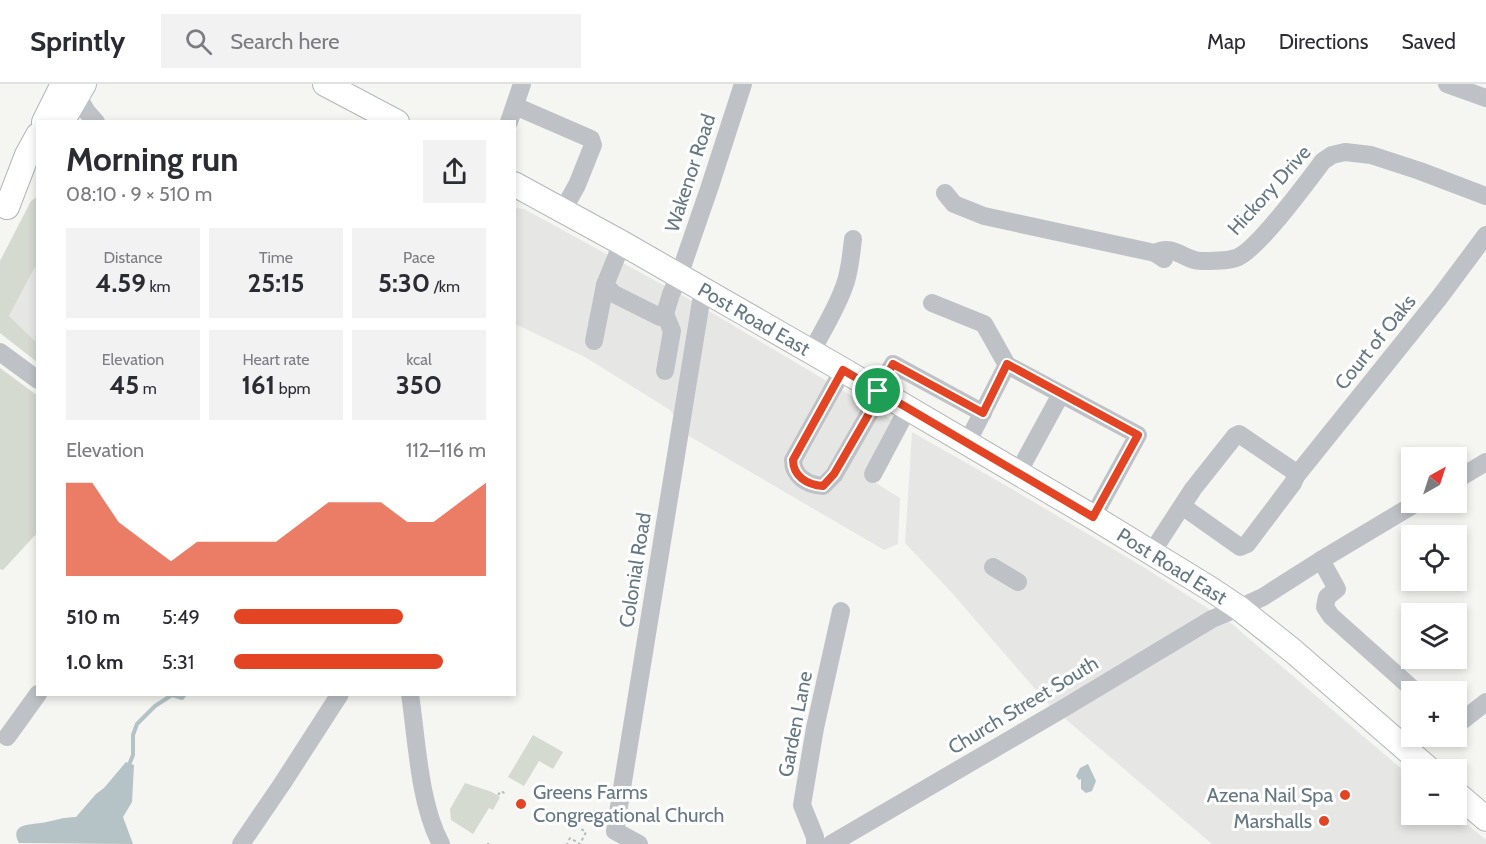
<!DOCTYPE html>
<html lang="en">
<head>
<meta charset="utf-8">
<style>
	:root { --surface:#fff; --page:#f2f2f3; --text:#2b2b33; --muted:#7c7c81; --line:#e1e1e2; --accent:#e34524 }
	body { margin:0; font-family:Cabin,sans-serif; background:var(--page); color:var(--text); height:100vh; display:flex; flex-direction:column; font-size:22px; white-space:nowrap }
	* { box-sizing:border-box; margin:0 }
	p { font-size:20px; color:var(--muted) }
	.icon { flex:none; width:33px; height:33px; fill:none; stroke:currentColor; stroke-width:2; stroke-linecap:round; stroke-linejoin:round }
	.map { position:relative; flex:1; overflow:hidden }
	.drawer { position:absolute; left:36px; top:36px; width:480px; height:576px; display:flex; flex-direction:column; background:var(--surface); border-radius:0px; box-shadow:0 3px 9px #0003 }
	.drawer>* { flex:none }
	.needle { width:39px; rotate:39deg }
	.tools { position:absolute; left:1401px; top:363px; display:grid; gap:12px }
	.tools a { display:grid; place-items:center; width:66px; height:66px; border-radius:0px; background:var(--surface); box-shadow:0 3px 9px #0003; font-size:30px }
	.pin { position:absolute; display:grid; place-items:center; width:51px; height:51px; color:#fff; margin:-26px; border:3px solid #fff; border-radius:50%; box-shadow:0 2px 6px #0007 }
	.round { display:grid; place-items:center; flex:none; width:63px; height:63px; border-radius:0px; background:var(--page) }
	.summary { display:flex; align-items:center; justify-content:space-between; height:102px; padding:0 30px }
	h1 { font-size:33px; font-weight:700; line-height:45px }
	.figures { display:grid; grid-template-columns:repeat(3,1fr); gap:9px; height:102px; padding:6px 30px }
	.figures div { display:grid; align-content:center; border-radius:0px; background:var(--page); text-align:center }
	.figures b { font-size:26px; font-weight:700 }
	.figures small { font-size:16px; font-weight:400 }
	.figures p { font-size:16px }
	.chart { height:168px; padding:12px 30px }
	.chart p { display:flex; justify-content:space-between }
	.chart svg { width:100%; height:108px; margin-top:6px; fill:var(--accent); opacity:.7 }
	ul { padding:0 30px; list-style:none; font-size:20px }
	li { display:grid; grid-template-columns:96px 72px 1fr; align-items:center; height:45px }
	li i { height:15px; border-radius:8px; background:var(--accent) }
	header { display:flex; align-items:center; gap:36px; box-sizing:border-box; height:84px; padding:0 30px; background:var(--surface); border-bottom:2px solid var(--line) }
	header strong { font-size:28px }
	nav { display:flex; gap:33px; margin-inline-start:auto; font-size:21px }
	.search { width:420px; height:54px; background:var(--page); display:flex; align-items:center; gap:15px; box-sizing:border-box; padding:0 21px; border-radius:0px; color:var(--muted); font-size:22px }
	.map>svg:first-child { display:block }
	.built { fill:#e6e7e5 }
	.green { fill:#d5dad1 }
	.water { fill:#b5c3c6 }
	.lines { fill:none; stroke-linecap:round; stroke-linejoin:round }
	.stream { stroke:#b5c3c6; stroke-width:4 }
	.major-casing { stroke:#b1b6ba; stroke-width:26 }
	.path { stroke:#b8bbbd; stroke-width:2; stroke-dasharray:3 3; stroke-linecap:butt }
	.minor { stroke:#bec2c6; stroke-width:18 }
	.major { stroke:#fff; stroke-width:24 }
	.route-casing { stroke:#fff; stroke-width:12 }
	.route { stroke:#e34524; stroke-width:8 }
	.poi-dot { fill:#e34524; stroke:#fff; stroke-width:2 }
	.labels { text-anchor:middle; dominant-baseline:central; stroke-width:6; stroke-linejoin:round; paint-order:stroke }
	.street-label { font-size:20px; fill:#647783; stroke:#fff }
	.poi-label { font-size:20px; fill:#647783; stroke:#fff; text-anchor:end }
</style>
</head>
<body>
<header>
<strong>Sprintly</strong>
<div class="search"><svg class="icon" aria-label="search" viewBox="0 0 24 24"><circle cx="10" cy="10" r="6"/><path d="M15 15l6 6"/></svg>Search here</div>
<nav><a>Map</a><a>Directions</a><a>Saved</a></nav>
</header>
<div class="map">
<svg width="1486" height="760" viewBox="0 0 1486 760">
	<rect width="100%" height="100%" fill="#f5f5f1"/>
	<g class="built">
		<path d="M516 124 524 125 687 214 894 337 865 392 900 414 898 460 884 466 689 352 670 326 585 273 515 240 514 128Z"/>
		<path d="M37 182V259L9 232 35 183Z"/>
		<path d="M912 348 1012 405 1145 484 1232 540 1411 693 1412 730 1456 731 1486 756V760H1212L1049 621 952 509 905 459Z"/>
	</g>
	<g class="green">
		<path d="M37 113V182L35 183 9 232 37 259V278L0 249V177L31 117Z"/>
		<path d="M0 284 38 312 37 449 3 486 0 485Z"/>
		<path d="M533 651 563 668 553 685 539 677 524 702 508 693Z"/>
		<path d="M465 699 492 708 500 713 493 726 489 724 473 750 451 736 450 725Z"/>
	</g>
	<g class="water">
		<path d="M126 678 134 681 132 718 123 733 133 760 19 759C9 739 30 741 41 739 54 737 63 733 76 733L96 710 104 704Z"/>
		<path d="M1088 680 1096 697 1092 707 1086 709 1081 705V695L1079 696 1076 692 1080 684Z"/>
	</g>
	<g class="lines">
		<path class="stream" d="M129 681 133 671V651L137 640 155 622 172 611 182 614 185 610"/>
		<g class="major-casing">
			<g id="major">
				<path d="M325 0 397 38"/>
				<path d="M44 38 63 0"/>
				<path d="M62 38 84 0"/>
				<path d="M514 100 622 159 843 286 1093 433 1209 504 1239 524 1293 567 1430 686"/>
				<path d="M7 123 27 71 38 51"/>
				<path d="M1456 709 1486 735"/>
			</g>
		</g>
		<g class="path">
			<path d="M498 711 501 707 506 710"/>
			<path d="M546 727 547 725 586 748 580 760 570 754 567 760"/>
			<path d="M488 760V759"/>
		</g>
		<g class="minor">
			<path d="M1447 0 1486 14"/>
			<path d="M77 11 87 28 96 38"/>
			<path d="M515 22 591 55 593 61 577 101 563 126"/>
			<path d="M509 38 522 0"/>
			<path d="M945 109 954 120 984 132 1155 169 1164 175"/>
			<path d="M622 159 605 201 614 210 660 233 665 230 671 210 679 192 710 102 743 0"/>
			<path d="M1155 169C1175 159 1184 178 1203 177 1212 177 1228 177 1236 174 1257 167 1307 98 1323 77L1332 71 1345 68 1371 71 1420 87 1486 112"/>
			<path d="M932 219 984 240 1007 281"/>
			<path d="M594 257 605 201"/>
			<path d="M0 268 38 296"/>
			<path d="M811 268C823 247 836 225 844 203 850 188 851 171 853 155"/>
			<path d="M843 286 793 376C793 392 807 401 823 402L834 391 881 309"/>
			<path d="M665 287 672 247 665 230"/>
			<path d="M878 307 893 280 983 329"/>
			<path d="M967 359 1007 281 1138 351 1093 433"/>
			<path d="M1018 389 1061 310"/>
			<path d="M873 390 908 324"/>
			<path d="M1296 392 1439 214 1486 151"/>
			<path d="M1456 396 1486 378"/>
			<path d="M1152 468 1193 405 1235 352 1239 350 1292 386 1296 392 1293 399 1247 460 1240 463 1182 422"/>
			<path d="M1321 476 1337 505 1327 513 1325 523 1331 532 1416 608"/>
			<path d="M993 483 1018 498"/>
			<path d="M410 610C417 657 419 719 441 760"/>
			<path d="M1456 639 1458 640 1486 618"/>
			<path d="M7 653 38 610"/>
			<path d="M241 760 282 700 340 610"/>
			<path d="M639 760 615 747 703 205"/>
			<path d="M815 760V753L802 721 815 644 841 527"/>
			<path d="M831 760 1064 624 1212 535 1239 524 1263 513 1321 476 1418 418"/>
		</g>
		<use href="#major" class="major"/>
	</g>
	<g class="lines">
		<g class="route-casing">
			<path id="route" d="M878 307 881 309 834 390 823 402C807 401 793 392 793 376L843 286C926 335 1010 384 1093 433L1138 351 1007 280 983 329 893 280 878 307"/>
		</g>
		<use href="#route" class="route"/>
	</g>
	<g class="poi-dot">
		<circle cx="1345" cy="711" r="6"/>
		<circle cx="521" cy="720" r="6"/>
		<circle cx="1324" cy="737" r="6"/>
	</g>
	<g class="labels">
		<g class="street-label">
			<text transform="translate(690 89) rotate(-72)">Wakenor Road</text>
			<text transform="translate(1269 106) rotate(-48)">Hickory Drive</text>
			<text transform="translate(754 235) rotate(30)">Post Road East</text>
			<text transform="translate(1375 258) rotate(-51)">Court of Oaks</text>
			<text transform="translate(1172 482) rotate(32)">Post Road East</text>
			<text transform="translate(635 486) rotate(-81)">Colonial Road</text>
			<text transform="translate(1023 621) rotate(-31)">Church Street South</text>
			<text transform="translate(795 640) rotate(-79)">Garden Lane</text>
		</g>
		<g class="poi-label">
			<text x="533" y="708" text-anchor="start">Greens Farms<tspan x="533" dy="23">Congregational Church</tspan></text>
			<text x="1333" y="711">Azena Nail Spa</text>
			<text x="1312" y="737">Marshalls</text>
		</g>
	</g>
</svg>
<div class="tools">
<a><svg class="needle" viewBox="-14 -14 28 28"><path d="M0-13l5 13h-10z" fill="#e53935"/><path d="M0 13l5-13h-10z" fill="#7c7c81"/></svg></a>
<a><svg class="icon" aria-label="locate" viewBox="0 0 24 24"><circle cx="12" cy="12" r="6"/><path d="M12 2v4M12 18v4M2 12h4M18 12h4"/></svg></a>
<a><svg class="icon" aria-label="layers" viewBox="0 0 24 24"><path d="M12 4l9 5-9 5-9-5zM3 14l9 5 9-5"/></svg></a>
<a>+</a>
<a>−</a>
</div>
<div class="pin" style="left:878px;top:307px;background:#1e9e55"><svg class="icon" aria-label="arrive" viewBox="0 0 24 24"><path d="M6 21V4h12l-3 4 3 4H6"/></svg></div>
<section class="drawer">
<div class="summary"><div><h1>Morning run</h1><p>08:10 · 9 × 510 m</p></div><a class="round"><svg class="icon" aria-label="share" viewBox="0 0 24 24"><path d="M12 15V3M7 8l5-5 5 5M5 13v7h14v-7"/></svg></a></div>
<div class="figures">
<div><p>Distance</p><b>4.59<small> km</small></b></div>
<div><p>Time</p><b>25:15</b></div>
<div><p>Pace</p><b>5:30<small> /km</small></b></div>
</div>
<div class="figures">
<div><p>Elevation</p><b>45<small> m</small></b></div>
<div><p>Heart rate</p><b>161<small> bpm</small></b></div>
<div><p>kcal</p><b>350</b></div>
</div>
<div class="chart"><p><span>Elevation</span>112–116 m</p>
<svg viewBox="0 0 160 44" preserveAspectRatio="none"><path d="M0 44V6L10 6L20 22L30 30L40 38L50 30L60 30L70 30L80 30L90 22L100 14L110 14L120 14L130 22L140 22L150 14L160 6V44z"/></svg>
</div>
<ul>
<li><b>510 m</b>5:49<i style="width:67%"></i></li>
<li><b>1.0 km</b>5:31<i style="width:83%"></i></li>
</ul>
</section>
</div>
</body>
</html>
